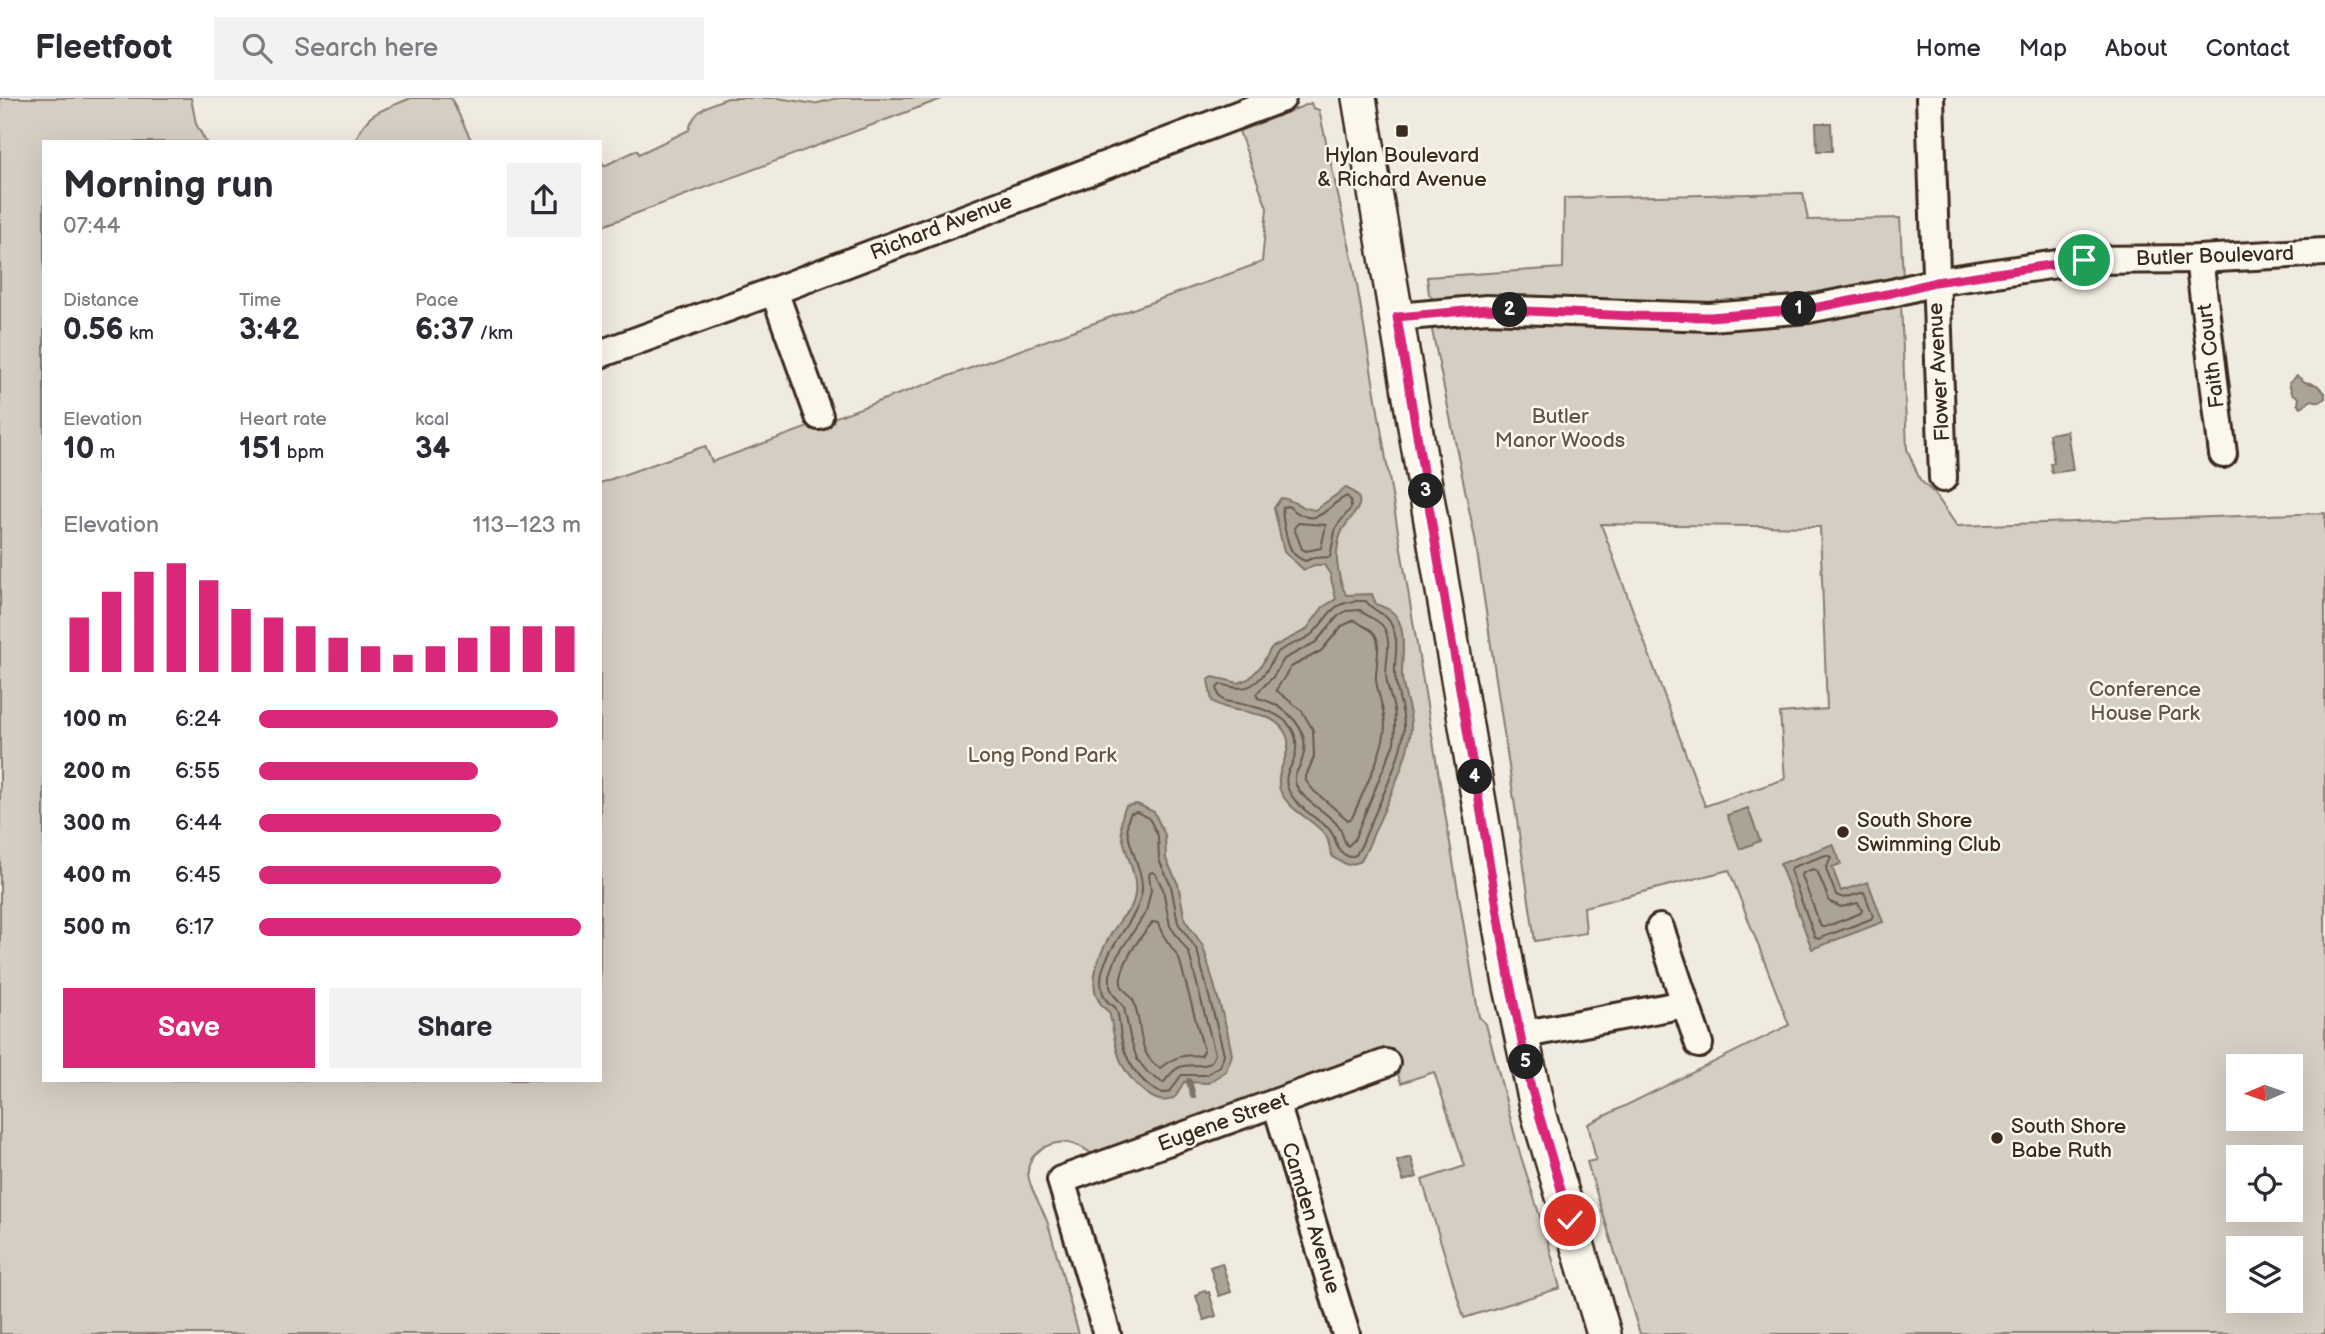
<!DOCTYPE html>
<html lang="en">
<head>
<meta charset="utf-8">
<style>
	:root { --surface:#fff; --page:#f2f2f3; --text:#2b2b33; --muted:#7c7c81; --line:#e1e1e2; --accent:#db2777 }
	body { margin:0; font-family:"Balsamiq Sans",sans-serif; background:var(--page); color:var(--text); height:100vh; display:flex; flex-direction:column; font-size:26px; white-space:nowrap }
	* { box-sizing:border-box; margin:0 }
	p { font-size:23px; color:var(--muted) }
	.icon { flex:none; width:38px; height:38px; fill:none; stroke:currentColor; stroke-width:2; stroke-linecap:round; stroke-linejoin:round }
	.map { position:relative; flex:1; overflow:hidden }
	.sheet { position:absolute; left:42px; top:42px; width:560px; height:942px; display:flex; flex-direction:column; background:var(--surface); border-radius:0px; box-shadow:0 7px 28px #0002 }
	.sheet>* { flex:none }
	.needle { width:46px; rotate:268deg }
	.controls { position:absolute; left:2226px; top:956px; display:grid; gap:14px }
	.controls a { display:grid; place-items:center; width:77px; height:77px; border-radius:0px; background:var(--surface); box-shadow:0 7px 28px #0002; font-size:35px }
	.pin { position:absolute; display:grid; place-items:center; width:60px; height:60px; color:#fff; margin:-30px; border:4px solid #fff; border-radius:50%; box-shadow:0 2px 7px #0007 }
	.km { position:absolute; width:35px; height:35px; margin:-18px; border-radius:50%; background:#222; color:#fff; font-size:19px; line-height:35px; text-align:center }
	.round { display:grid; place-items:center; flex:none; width:74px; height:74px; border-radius:0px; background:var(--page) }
	.summary { display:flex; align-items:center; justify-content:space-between; height:119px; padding:0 21px }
	h1 { font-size:38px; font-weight:600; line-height:52px }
	.figures { display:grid; grid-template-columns:repeat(3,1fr); gap:10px; height:119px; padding:7px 21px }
	.figures div { display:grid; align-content:center }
	.figures b { font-size:30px; font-weight:600 }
	.figures small { font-size:19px; font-weight:400 }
	.figures p { font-size:19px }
	.chart { height:196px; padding:14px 21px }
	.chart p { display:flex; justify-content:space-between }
	.chart svg { width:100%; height:126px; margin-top:7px; stroke:var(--accent); stroke-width:6 }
	.primary-button { display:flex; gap:14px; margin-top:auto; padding:14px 21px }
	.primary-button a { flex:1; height:80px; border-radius:0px; background:var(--accent); color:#fff; font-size:28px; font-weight:600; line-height:80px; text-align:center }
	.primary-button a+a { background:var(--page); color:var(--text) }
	ul { padding:0 21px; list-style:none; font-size:23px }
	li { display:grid; grid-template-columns:112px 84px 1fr; align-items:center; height:52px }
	li i { height:18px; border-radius:9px; background:var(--accent) }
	header { display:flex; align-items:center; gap:42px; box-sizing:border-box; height:98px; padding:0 35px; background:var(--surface); border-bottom:2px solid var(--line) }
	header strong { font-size:33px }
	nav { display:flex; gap:38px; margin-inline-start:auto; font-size:24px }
	.search { width:490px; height:63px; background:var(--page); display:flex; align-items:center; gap:18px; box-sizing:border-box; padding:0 24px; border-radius:0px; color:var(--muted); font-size:26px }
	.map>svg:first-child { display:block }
	.green { fill:#d5cec3; stroke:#887c70; stroke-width:2; fill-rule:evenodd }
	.water { fill:#aca397; stroke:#7f7367; stroke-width:2 }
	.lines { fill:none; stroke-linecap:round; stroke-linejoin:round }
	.shore { stroke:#685a4e; stroke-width:2 }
	.stream { stroke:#7f7367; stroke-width:6 }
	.minor-casing { stroke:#3b2a1e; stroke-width:32 }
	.major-casing { stroke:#3b2a1e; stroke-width:38 }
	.minor { stroke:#fbf7ec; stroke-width:26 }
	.major { stroke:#fbf7ec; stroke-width:33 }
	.route-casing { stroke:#fff; stroke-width:14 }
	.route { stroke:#db2777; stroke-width:9 }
	.poi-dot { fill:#3b2a1e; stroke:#fbf7ec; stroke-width:2.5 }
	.labels { text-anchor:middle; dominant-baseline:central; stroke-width:5; stroke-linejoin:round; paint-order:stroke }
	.poi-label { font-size:21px; fill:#3b2a1e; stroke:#fbf7ec; text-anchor:start }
	.street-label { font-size:21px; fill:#3b2a1e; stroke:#fbf7ec }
	.park-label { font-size:21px; fill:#625347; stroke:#fbf7ec }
</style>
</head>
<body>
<header>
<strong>Fleetfoot</strong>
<div class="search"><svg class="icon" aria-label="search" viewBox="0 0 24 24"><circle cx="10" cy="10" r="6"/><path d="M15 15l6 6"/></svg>Search here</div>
<nav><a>Home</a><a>Map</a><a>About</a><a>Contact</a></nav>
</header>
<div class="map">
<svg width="2325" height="1236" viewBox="0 0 2325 1236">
	<rect width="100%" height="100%" fill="#f0ebe0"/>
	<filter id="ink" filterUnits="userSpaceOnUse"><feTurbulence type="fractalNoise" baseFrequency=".0143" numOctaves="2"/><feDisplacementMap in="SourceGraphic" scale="14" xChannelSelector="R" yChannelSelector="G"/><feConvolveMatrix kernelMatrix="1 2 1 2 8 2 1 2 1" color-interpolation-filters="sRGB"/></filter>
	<g filter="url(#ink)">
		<g class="green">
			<path d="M0 0H191L196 26 206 44H44V982H600V385L705 348 712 364 1262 164 1267 110 1239 33 1311 5 1313 10 1319 12 1354 169 1479 919 1486 926 1517 1046 1548 1144 1560 1190 1464 1220 1422 1082 1465 1068 1434 974 1401 985 1390 953 1098 1060C1089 1053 1080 1047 1069 1045 1049 1042 1027 1055 1028 1076 1030 1094 1043 1109 1048 1126 1059 1162 1068 1199 1079 1236H0Z"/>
			<path d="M411 0H451L472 44H355C366 12 385 12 411 0Z"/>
			<path d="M728 0H778L814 6 838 0H944L600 129V66L603 65 604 68 637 52 639 56 689 32C693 12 710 6 728 0Z"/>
			<path d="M1803 95 1808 122 1900 120 1903 181 1763 209 1436 205 1429 196 1427 179 1563 170 1564 100Z"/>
			<path d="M1901 204 1907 351 1920 382 1935 396 1957 428 2325 415V1236H1640L1587 1064 1596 1062 1588 1026 1789 927 1729 772 1584 809 1586 835 1535 843 1475 440 1432 232 1435 225 1525 223 1631 230 1820 221ZM1601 426 1820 429 1827 611 1780 615 1785 681 1705 708ZM2238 968H2291V1020H2238ZM2238 1059H2291V1111H2238ZM2238 1150H2291V1202H2238Z"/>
		</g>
		<g class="water">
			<path d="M1816 25H1831L1832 53H1817Z"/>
			<path d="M2297 278 2305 284 2317 287 2325 295V300L2320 304 2312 302 2301 309 2298 306 2299 300 2292 295 2289 285Z"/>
			<path d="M2067 333 2073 372 2052 375 2050 366 2054 365 2049 336Z"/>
			<path d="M1346 390C1375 403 1349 418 1342 433 1333 453 1337 478 1346 497L1372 496 1376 506C1381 508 1387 510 1391 513 1408 526 1402 556 1402 574 1401 592 1411 608 1411 627 1411 660 1381 716 1368 749L1360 764 1348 767C1344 765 1336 762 1333 759 1329 754 1330 744 1326 738 1314 721 1288 713 1280 692 1273 668 1300 651 1282 630 1264 609 1233 618 1212 603L1208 582 1213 579 1239 585 1250 580 1261 568 1271 550 1306 532 1323 509 1336 501 1330 476 1324 467H1315L1304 472 1284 454 1274 410 1281 400C1296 402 1298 410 1315 412Z"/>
			<path d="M1137 706 1154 714 1165 737 1166 761 1178 786 1185 822 1203 848 1227 932 1232 957 1226 973 1208 985 1184 984C1181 988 1179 994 1176 998 1157 1014 1131 983 1123 968 1114 951 1114 932 1109 914 1078 891 1103 846 1121 821 1124 817 1129 813 1131 809 1148 775 1108 742 1126 708Z"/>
			<path d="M1748 710 1760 743 1740 751 1727 717Z"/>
			<path d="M1833 746 1841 766 1832 769 1841 793 1868 784 1883 824 1812 851 1780 766Z"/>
			<path d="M1411 1059 1417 1079 1403 1083 1397 1063Z"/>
			<path d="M1222 1165 1231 1194 1219 1198 1210 1169Z"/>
			<path d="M1205 1192 1206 1195 1209 1194 1216 1218 1204 1222 1196 1198 1199 1197V1194Z"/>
		</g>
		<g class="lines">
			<g class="shore">
				<path d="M1347 398 1351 403V410L1336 429 1330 459 1313 460 1305 463C1300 461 1295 458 1292 453 1287 445 1281 418 1283 409L1288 408C1319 434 1323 409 1347 398Z"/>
				<path d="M1298 425 1326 427 1321 450 1306 453 1302 451 1294 430Z"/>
				<path d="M1357 503H1366C1374 515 1385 514 1390 524 1401 545 1394 556 1395 576 1396 595 1404 611 1404 629 1403 660 1374 715 1362 746L1356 757 1349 759C1333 752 1339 741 1328 730 1315 719 1292 706 1287 688 1284 674 1292 670 1295 658 1305 614 1253 608 1224 603L1219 598 1217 590 1221 586C1242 593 1253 592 1267 572 1271 566 1273 558 1278 554 1288 546 1303 544 1312 536 1330 519 1329 505 1357 503Z"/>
				<path d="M1360 512C1366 518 1376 521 1382 527 1393 541 1386 560 1386 575 1386 588 1392 600 1394 612 1396 623 1395 634 1394 645L1354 742 1348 748C1343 743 1343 735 1339 729 1328 713 1305 706 1296 687 1292 677 1299 672 1302 662 1313 631 1285 607 1258 600L1256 596 1273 579 1284 561 1316 544 1338 518 1346 513Z"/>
				<path d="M1355 522C1360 527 1368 529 1373 534 1383 543 1375 569 1376 582 1378 598 1385 612 1385 629 1384 654 1362 696 1352 720L1348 722 1314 693 1306 683V678L1314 659 1313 632 1302 613 1276 592 1291 569 1321 553 1342 528Z"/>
				<path d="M1137 714 1149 720 1158 738 1159 762 1171 788 1178 825 1197 852 1224 956 1220 968 1206 977H1182C1177 981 1174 991 1169 994 1162 997 1155 992 1149 988 1134 975 1124 958 1121 938 1119 929 1120 919 1116 911 1113 905 1113 909 1108 904 1101 897 1100 883 1102 874 1110 843 1139 821 1142 792 1144 768 1118 735 1131 715Z"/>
				<path d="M1826 757 1831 759 1826 771 1836 797 1844 800 1864 794 1873 818 1871 821 1818 841 1815 839 1790 772 1793 769Z"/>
				<path d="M1813 771 1817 773 1830 804 1841 809 1858 805 1862 812 1861 815 1825 829H1821L1802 778 1803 775Z"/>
				<path d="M1151 774 1155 775 1163 791 1170 828 1189 855 1215 956C1209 975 1194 963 1180 969 1172 972 1168 980 1163 985L1148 975 1137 961 1130 939 1124 909 1114 897 1110 889V877L1116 860 1146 814 1151 792 1149 777Z"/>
				<path d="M1153 824 1158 825 1163 837 1179 860 1204 953 1201 958C1184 955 1173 960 1160 970 1136 957 1143 924 1133 902 1128 893 1119 891 1121 880 1124 860 1140 839 1153 824Z"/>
			</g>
			<path class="stream" d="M1189 983 1193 998"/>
			<g class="minor-casing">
				<g id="minor">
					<path d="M1930 0 1943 380"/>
					<path d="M2199 161 2223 356"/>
					<path d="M774 193 819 318"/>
					<path d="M1397 219 1487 211 1710 219 1808 211 1892 195 1935 184 2084 162 2199 161 2325 154"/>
					<path d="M600 256 774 193 1282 0"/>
					<path d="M1660 830 1699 946"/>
					<path d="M1520 937 1685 906"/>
					<path d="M1276 1005 1346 1236"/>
					<path d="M1107 1236 1061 1082 1386 965"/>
				</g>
			</g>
			<g class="major-casing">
				<path id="major" d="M1359 0 1509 880 1539 1018 1604 1236"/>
			</g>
			<use href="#minor" class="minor"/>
			<use href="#major" class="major"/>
		</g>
	</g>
	<g class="lines" filter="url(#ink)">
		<g class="route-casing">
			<path id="route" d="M1570 1122 1531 989 1509 880 1397 219 1487 211 1632 218 1710 219 1808 211 1892 195 1935 184 2084 162"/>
		</g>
		<use href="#route" class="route"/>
	</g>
	<g class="poi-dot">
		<rect x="1395" y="26" width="14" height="14" rx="3.5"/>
		<circle cx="1843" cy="734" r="7"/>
		<circle cx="1997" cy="1040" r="7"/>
	</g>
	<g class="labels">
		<g class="poi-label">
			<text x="1402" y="57" text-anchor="middle">Hylan Boulevard<tspan x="1402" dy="24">&amp; Richard Avenue</tspan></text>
			<text x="1857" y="722">South Shore<tspan x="1857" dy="24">Swimming Club</tspan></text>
			<text x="2011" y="1028">South Shore<tspan x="2011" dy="24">Babe Ruth</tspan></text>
		</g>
		<g class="street-label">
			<text transform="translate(941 129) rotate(-21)">Richard Avenue</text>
			<text transform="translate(2215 158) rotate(-2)">Butler Boulevard</text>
			<text transform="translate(2211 258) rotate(-97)">Faith Court</text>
			<text transform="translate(1939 274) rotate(-93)">Flower Avenue</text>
			<text transform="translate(1223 1024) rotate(-20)">Eugene Street</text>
			<text transform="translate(1311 1120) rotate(73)">Camden Avenue</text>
		</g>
		<g class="park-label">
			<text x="1560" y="318">Butler<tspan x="1560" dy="24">Manor Woods</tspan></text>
			<text x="2145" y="591">Conference<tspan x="2145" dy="24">House Park</tspan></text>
			<text x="1042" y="657">Long Pond Park</text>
		</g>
	</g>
</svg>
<div class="controls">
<a><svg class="needle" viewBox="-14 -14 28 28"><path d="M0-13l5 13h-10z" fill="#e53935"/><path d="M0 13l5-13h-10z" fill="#7c7c81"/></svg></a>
<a><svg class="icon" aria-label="locate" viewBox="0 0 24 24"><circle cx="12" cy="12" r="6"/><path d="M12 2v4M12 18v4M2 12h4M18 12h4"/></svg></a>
<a><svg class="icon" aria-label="layers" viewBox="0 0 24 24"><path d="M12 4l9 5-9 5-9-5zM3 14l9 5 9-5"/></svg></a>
</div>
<div class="pin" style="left:2084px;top:162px;background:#1e9e55"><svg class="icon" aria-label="arrive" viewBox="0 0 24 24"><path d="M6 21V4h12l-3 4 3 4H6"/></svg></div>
<div class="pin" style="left:1570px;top:1122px;background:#d93025"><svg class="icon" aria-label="check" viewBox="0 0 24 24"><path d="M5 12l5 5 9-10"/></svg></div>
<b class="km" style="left:1799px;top:211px">1</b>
<b class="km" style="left:1510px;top:212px">2</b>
<b class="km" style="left:1426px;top:393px">3</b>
<b class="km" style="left:1475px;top:679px">4</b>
<b class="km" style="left:1526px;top:964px">5</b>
<section class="sheet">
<div class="summary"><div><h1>Morning run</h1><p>07:44</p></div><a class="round"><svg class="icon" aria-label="share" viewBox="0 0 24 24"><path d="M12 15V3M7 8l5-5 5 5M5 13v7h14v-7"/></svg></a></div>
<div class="figures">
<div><p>Distance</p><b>0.56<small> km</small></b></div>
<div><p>Time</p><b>3:42</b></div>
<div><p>Pace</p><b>6:37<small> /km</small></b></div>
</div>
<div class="figures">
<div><p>Elevation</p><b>10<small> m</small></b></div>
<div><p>Heart rate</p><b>151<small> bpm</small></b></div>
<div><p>kcal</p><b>34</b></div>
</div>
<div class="chart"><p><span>Elevation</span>113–123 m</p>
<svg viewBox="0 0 160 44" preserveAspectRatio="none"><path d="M5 44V25M15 44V16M25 44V9M35 44V6M45 44V12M55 44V22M65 44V25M75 44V28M85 44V32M95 44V35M105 44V38M115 44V35M125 44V32M135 44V28M145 44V28M155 44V28"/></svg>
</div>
<ul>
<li><b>100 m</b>6:24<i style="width:93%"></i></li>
<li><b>200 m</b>6:55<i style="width:68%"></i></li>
<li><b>300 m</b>6:44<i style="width:75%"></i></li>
<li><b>400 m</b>6:45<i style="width:75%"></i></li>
<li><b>500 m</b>6:17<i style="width:100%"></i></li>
</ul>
<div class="primary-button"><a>Save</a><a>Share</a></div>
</section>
</div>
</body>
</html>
